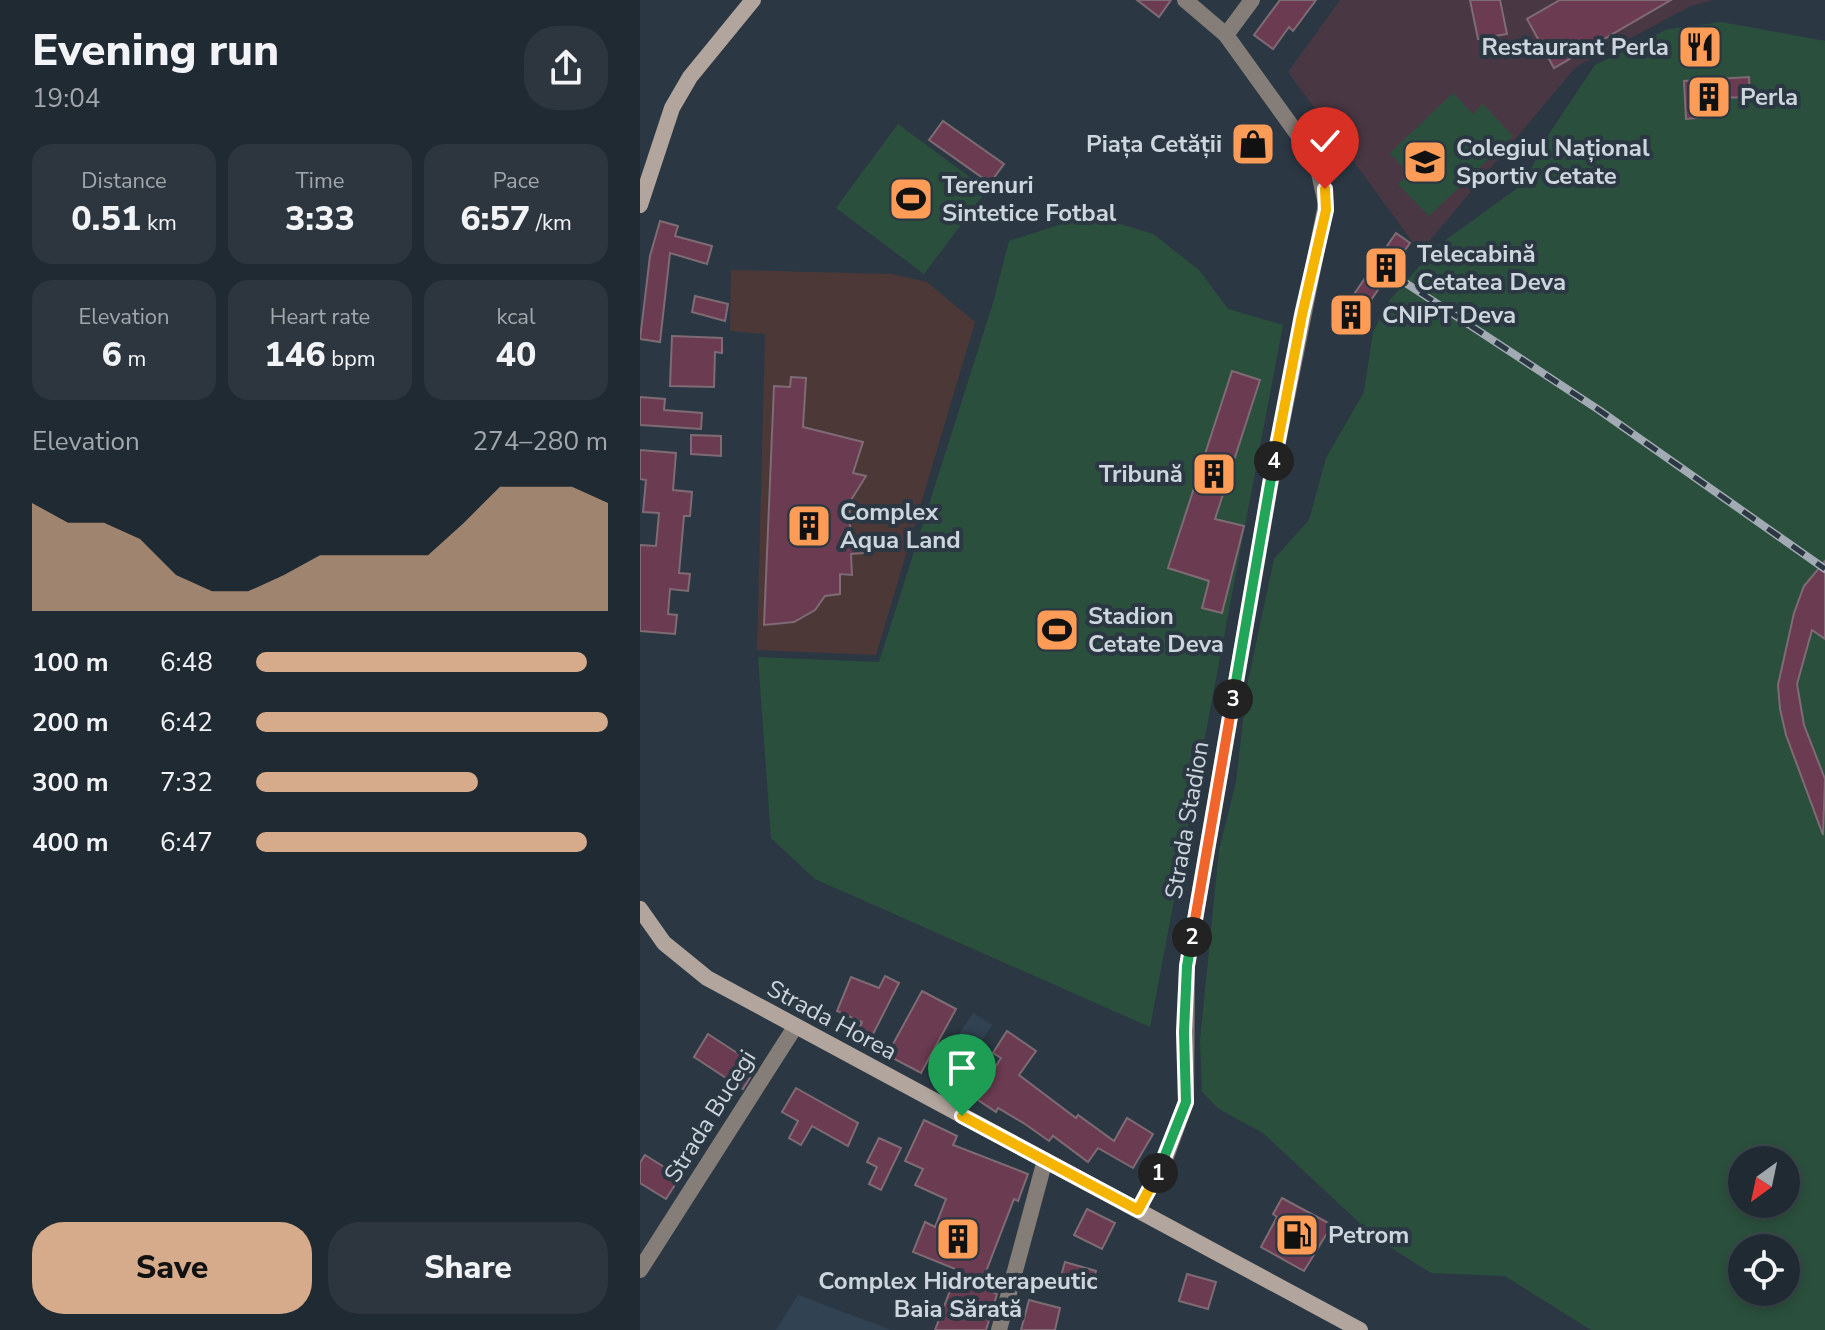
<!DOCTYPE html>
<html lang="en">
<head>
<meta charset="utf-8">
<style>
	:root { --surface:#202a32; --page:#2d363e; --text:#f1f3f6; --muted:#a2a7ac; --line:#3d464d; --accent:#d6ab8b }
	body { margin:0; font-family:"Nunito Sans",sans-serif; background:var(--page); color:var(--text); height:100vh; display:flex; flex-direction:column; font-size:30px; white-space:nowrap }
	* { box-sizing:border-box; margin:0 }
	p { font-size:26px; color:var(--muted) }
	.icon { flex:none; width:44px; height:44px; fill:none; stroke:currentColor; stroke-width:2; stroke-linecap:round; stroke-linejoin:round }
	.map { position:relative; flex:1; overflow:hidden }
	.details { display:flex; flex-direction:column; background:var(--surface); width:640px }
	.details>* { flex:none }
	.needle { width:52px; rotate:213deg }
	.buttons { position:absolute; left:1088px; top:1146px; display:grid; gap:16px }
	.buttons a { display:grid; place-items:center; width:72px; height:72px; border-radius:50%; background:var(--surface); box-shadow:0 4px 12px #0003,0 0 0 2px var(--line); font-size:40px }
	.pin { position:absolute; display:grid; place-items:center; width:68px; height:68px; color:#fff; margin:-82px -34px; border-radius:50% 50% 50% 0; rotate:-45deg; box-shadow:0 0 8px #0007 }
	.pin .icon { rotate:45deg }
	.km { position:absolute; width:40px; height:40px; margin:-20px; border-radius:50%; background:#222; color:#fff; font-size:22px; line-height:40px; text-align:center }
	.round { display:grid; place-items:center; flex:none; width:84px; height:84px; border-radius:32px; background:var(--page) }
	.headline { display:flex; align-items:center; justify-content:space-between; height:136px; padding:0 32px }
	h1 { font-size:44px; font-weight:800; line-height:60px }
	.stats { display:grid; grid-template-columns:repeat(3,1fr); gap:12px; height:136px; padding:8px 32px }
	.stats div { display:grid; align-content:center; border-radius:20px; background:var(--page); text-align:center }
	.stats b { font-size:34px; font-weight:800 }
	.stats small { font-size:22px; font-weight:400 }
	.stats p { font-size:22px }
	.chart { height:224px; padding:16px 32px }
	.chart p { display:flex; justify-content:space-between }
	.chart svg { width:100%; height:144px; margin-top:8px; fill:var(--accent); opacity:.7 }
	.action { display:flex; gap:16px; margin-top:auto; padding:16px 32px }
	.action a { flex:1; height:92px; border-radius:32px; background:var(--accent); color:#111; font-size:32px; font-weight:800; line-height:92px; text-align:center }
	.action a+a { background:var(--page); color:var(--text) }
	ul { padding:0 32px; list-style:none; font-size:26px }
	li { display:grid; grid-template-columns:128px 96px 1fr; align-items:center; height:60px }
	li i { height:20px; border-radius:10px; background:var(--accent) }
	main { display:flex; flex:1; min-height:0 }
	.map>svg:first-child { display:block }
	.commercial { fill:#4d3838 }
	.built { fill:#314353 }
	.education { fill:#493844 }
	.green { fill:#2b4f3d; fill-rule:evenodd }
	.building { fill:#6b3b51; stroke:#7e6b73; stroke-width:2 }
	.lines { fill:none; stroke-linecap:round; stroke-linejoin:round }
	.minor { stroke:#857d78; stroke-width:16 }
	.secondary { stroke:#b1a59d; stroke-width:16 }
	.rail-casing { stroke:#a2abb4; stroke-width:8 }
	.rail { stroke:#2b3843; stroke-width:5; stroke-dasharray:15; stroke-linecap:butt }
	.split-1-casing { stroke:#fff; stroke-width:16 }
	.split-2-casing { stroke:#fff; stroke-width:16 }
	.split-3-casing { stroke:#fff; stroke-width:16 }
	.split-4-casing { stroke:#fff; stroke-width:16 }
	.split-5-casing { stroke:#fff; stroke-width:16 }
	.split-1 { stroke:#f5b400; stroke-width:10 }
	.split-2 { stroke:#22a559; stroke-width:10 }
	.split-3 { stroke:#f0652b; stroke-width:10 }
	.split-4 { stroke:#22a559; stroke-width:10 }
	.split-5 { stroke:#f5b400; stroke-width:10 }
	.labels { text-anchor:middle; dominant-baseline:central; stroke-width:8; stroke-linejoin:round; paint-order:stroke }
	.poi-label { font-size:24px; font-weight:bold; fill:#cdd5dd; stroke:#2b3843; text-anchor:start }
	.street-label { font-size:24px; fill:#cdd5dd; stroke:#2b3843 }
</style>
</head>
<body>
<main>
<section class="details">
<div class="headline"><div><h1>Evening run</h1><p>19:04</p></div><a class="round"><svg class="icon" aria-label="share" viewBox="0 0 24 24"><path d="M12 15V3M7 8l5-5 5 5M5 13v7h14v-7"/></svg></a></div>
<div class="stats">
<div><p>Distance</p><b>0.51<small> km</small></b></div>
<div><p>Time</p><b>3:33</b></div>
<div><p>Pace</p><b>6:57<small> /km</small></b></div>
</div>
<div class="stats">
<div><p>Elevation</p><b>6<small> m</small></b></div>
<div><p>Heart rate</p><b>146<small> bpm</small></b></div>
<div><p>kcal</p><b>40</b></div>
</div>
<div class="chart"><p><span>Elevation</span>274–280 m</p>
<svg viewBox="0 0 160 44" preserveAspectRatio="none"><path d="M0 44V11L10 17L20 17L30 22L40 33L50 38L60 38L70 33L80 27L90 27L100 27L110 27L120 17L130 6L140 6L150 6L160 11V44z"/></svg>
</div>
<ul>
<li><b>100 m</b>6:48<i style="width:94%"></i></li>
<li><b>200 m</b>6:42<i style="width:100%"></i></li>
<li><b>300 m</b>7:32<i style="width:63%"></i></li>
<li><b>400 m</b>6:47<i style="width:94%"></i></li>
</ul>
<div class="action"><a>Save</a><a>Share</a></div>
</section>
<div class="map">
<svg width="1185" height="1330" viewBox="0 0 1185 1330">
	<rect width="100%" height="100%" fill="#2b3843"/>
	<path class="commercial" d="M91 270 252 274 287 282 335 322 236 655 117 650 125 334 90 331Z"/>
	<g class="built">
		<path d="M333 1013 352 1025 310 1090 291 1077Z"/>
		<path d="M158 1295 251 1330H136Z"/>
	</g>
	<path class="education" d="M700 0H1073L1051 6 936 67 780 252 648 72Z"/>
	<g class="green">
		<path d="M1082 22 1185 41V1330H951L865 1276 791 1273 737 1239 623 1133 579 1109 562 1092 560 1040 579 850 596 782 607 686 634 559 669 520 686 458 724 392 733 332 749 301 796 247 883 184 911 131 955 65 1028 29ZM1102 1160H1146V1204H1102ZM1102 1248H1146V1292H1102Z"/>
		<path d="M813 93 833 114 843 104 873 136 789 216 758 184 769 174 750 153Z"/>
		<path d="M258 124 347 190 284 274 196 208Z"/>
		<path d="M450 215 513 234 559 270 588 309 643 325 510 1027 175 879 131 838 118 657 239 662 353 303 369 241Z"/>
	</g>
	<g class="building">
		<path d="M497 0H531L519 17Z"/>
		<path d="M640 0H676L653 31 649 27 633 49 614 35Z"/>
		<path d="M830 0H860L867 34 838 39Z"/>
		<path d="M920 0H1031L914 68 887 19Z"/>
		<path d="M1109 77 1110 97 1077 98 1078 104 1067 105V117L1046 119 1044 81Z"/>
		<path d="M303 121 364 164 350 183 289 140Z"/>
		<path d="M20 221 38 226 35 236 72 246 67 264 30 253 20 342 0 339 10 256Z"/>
		<path d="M756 233 770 243 760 257 766 260 749 284 744 281 725 309 722 322 715 327 706 326 699 320V307L710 300Z"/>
		<path d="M55 296 88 304 85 321 52 312Z"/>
		<path d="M32 336 82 338V353L75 352 74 387 30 386Z"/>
		<path d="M592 371 620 380 575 519 604 526 582 613 562 608 569 581 528 568Z"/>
		<path d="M151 377 166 378 163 427 223 442 213 473 226 476 211 500 209 517 211 534 225 553 211 554 212 575 200 574V594L185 596 175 610 154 622 124 625 134 386 150 387Z"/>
		<path d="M0 397 25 399 24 410 62 413 61 429 0 425Z"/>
		<path d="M51 435 81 436V456L51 454Z"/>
		<path d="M0 450 36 453 33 490 52 492 50 516H44L39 573 50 574 48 591 30 589 28 614 37 615 35 634 0 631V545L16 546 19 513 3 512 6 480 0 479Z"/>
		<path d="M1185 561V639L1172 630 1157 684 1164 725 1185 779 1183 835 1146 735 1140 709 1138 685 1154 613 1164 586Z"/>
		<path d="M245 976 259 983 231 1038 218 1031 222 1022 197 1011 211 977 239 988Z"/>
		<path d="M282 991 316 1009 281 1073 247 1055Z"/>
		<path d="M367 1031 396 1051 379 1075 436 1118 438 1115 474 1141 487 1118 513 1134 493 1168 458 1148 448 1162 413 1136 409 1141 385 1124 358 1108 356 1112 335 1098 361 1058 353 1053Z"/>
		<path d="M68 1034 117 1066 103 1089 54 1057Z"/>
		<path d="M156 1088 218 1123 208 1146 172 1126 161 1145 149 1138 158 1121 142 1112Z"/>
		<path d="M284 1120 317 1136 313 1145 388 1174 378 1201 374 1199 340 1287 357 1294 346 1330H295L318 1270 273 1252 285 1222 295 1227 306 1199 275 1185 283 1169 265 1161Z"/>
		<path d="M239 1138 261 1148 241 1190 229 1184 237 1167 227 1162Z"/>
		<path d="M5 1155 40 1177 26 1199 0 1183V1163Z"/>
		<path d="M642 1198 692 1225 664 1271 621 1247 637 1217 633 1214Z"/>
		<path d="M447 1209 475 1223 462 1249 434 1235Z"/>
		<path d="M425 1262 456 1271 452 1285 421 1276Z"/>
		<path d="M547 1274 576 1282 568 1309 539 1301Z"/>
		<path d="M389 1300 420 1308 415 1330H381Z"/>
	</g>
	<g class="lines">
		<g class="minor">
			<path d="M586 35 612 0"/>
			<path d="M498 1210 526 1157 546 1102 547 966 635 457 686 204 676 160 586 35 545 0"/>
			<path d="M0 1270 155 1027"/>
			<path d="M359 1330 405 1160"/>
		</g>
		<g class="secondary">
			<path d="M0 205 32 108 50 77 113 0"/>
			<path d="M0 909 24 943 67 978 720 1330"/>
		</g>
		<g class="rail-casing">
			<path id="rail" d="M755 276 959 410 1185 569"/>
		</g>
		<use href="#rail" class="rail"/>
	</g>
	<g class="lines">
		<g class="split-1-casing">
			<path id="split-1" d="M322 1116 498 1210 518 1173"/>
		</g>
		<g class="split-2-casing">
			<path id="split-2" d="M518 1173 546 1102 544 1032 547 966 552 937"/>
		</g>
		<g class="split-3-casing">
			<path id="split-3" d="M552 937 593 699"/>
		</g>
		<g class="split-4-casing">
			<path id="split-4" d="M593 699 634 461"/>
		</g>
		<g class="split-5-casing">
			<path id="split-5" d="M634 461 662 315 686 210 685 189"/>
		</g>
		<use href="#split-1" class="split-1"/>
		<use href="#split-2" class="split-2"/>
		<use href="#split-3" class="split-3"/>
		<use href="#split-4" class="split-4"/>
		<use href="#split-5" class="split-5"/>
	</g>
	<defs>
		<g id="restaurant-square" transform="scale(2.3)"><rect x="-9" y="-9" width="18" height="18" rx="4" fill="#fd9c56" stroke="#2b3843"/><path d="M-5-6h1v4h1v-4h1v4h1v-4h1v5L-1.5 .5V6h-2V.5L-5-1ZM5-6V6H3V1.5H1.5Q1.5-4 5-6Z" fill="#111"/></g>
		<g id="building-square" transform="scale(2.3)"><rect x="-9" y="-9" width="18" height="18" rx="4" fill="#fd9c56" stroke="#2b3843"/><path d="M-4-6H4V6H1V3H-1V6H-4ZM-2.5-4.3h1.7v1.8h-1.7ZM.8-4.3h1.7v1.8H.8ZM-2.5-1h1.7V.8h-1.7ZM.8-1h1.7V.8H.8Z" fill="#111"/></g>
		<g id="shop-square" transform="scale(2.3)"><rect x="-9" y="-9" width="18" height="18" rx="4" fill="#fd9c56" stroke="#2b3843"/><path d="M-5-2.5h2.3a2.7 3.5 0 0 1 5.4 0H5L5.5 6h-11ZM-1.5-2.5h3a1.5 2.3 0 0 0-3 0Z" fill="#111"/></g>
		<g id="university-square" transform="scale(2.3)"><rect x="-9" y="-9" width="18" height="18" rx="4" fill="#fd9c56" stroke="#2b3843"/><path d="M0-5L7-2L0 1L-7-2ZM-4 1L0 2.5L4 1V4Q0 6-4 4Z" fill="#111"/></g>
		<g id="stadium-square" transform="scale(2.3)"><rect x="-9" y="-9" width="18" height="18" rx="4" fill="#fd9c56" stroke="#2b3843"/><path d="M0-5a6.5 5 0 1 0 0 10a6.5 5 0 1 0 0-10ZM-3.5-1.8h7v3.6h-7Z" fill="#111"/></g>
		<g id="fuel-square" transform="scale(2.3)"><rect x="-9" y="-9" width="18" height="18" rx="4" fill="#fd9c56" stroke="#2b3843"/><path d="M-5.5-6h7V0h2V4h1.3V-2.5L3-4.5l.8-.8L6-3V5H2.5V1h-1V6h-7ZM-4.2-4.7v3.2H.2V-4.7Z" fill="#111"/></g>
	</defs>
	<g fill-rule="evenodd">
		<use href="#restaurant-square" x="1060" y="47"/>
		<use href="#building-square" x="1069" y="97"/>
		<use href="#shop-square" x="613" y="144"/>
		<use href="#university-square" x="785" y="162"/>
		<use href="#stadium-square" x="271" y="199"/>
		<use href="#building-square" x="746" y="268"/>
		<use href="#building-square" x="711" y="315"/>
		<use href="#building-square" x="574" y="474"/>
		<use href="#building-square" x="169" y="526"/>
		<use href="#stadium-square" x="417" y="630"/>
		<use href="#fuel-square" x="657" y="1235"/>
		<use href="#building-square" x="318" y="1239"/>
	</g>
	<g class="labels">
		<g class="poi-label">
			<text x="1029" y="47" text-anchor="end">Restaurant Perla</text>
			<text x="1100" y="97">Perla</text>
			<text x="582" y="144" text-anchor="end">Piața Cetății</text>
			<text x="816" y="148">Colegiul Național<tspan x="816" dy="28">Sportiv Cetate</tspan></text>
			<text x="302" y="185">Terenuri<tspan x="302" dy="28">Sintetice Fotbal</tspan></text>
			<text x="777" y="254">Telecabină<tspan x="777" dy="28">Cetatea Deva</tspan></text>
			<text x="742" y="315">CNIPT Deva</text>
			<text x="543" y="474" text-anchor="end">Tribună</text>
			<text x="200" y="512">Complex<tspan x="200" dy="28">Aqua Land</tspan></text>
			<text x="448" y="616">Stadion<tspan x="448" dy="28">Cetate Deva</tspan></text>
			<text x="688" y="1235">Petrom</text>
			<text x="318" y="1281" text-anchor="middle">Complex Hidroterapeutic<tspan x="318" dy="28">Baia Sărată</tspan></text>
		</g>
		<g class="street-label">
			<text transform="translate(547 820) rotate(-80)">Strada Stadion</text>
			<text transform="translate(192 1020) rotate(28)">Strada Horea</text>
			<text transform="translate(70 1116) rotate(-58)">Strada Bucegi</text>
		</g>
	</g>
</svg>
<div class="buttons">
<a><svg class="needle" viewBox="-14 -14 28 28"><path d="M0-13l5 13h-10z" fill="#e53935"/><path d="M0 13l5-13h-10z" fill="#a2a7ac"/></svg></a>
<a><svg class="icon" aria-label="locate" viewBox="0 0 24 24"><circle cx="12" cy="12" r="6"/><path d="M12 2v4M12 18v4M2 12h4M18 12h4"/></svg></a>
</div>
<div class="pin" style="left:322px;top:1116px;background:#1e9e55"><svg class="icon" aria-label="arrive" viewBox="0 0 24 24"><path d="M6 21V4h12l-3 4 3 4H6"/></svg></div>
<div class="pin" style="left:685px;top:189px;background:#d93025"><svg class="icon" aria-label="check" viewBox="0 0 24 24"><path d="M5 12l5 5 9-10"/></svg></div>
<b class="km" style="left:518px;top:1173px">1</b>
<b class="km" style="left:552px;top:937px">2</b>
<b class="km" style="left:593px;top:699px">3</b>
<b class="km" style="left:634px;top:461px">4</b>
</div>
</main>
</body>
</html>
